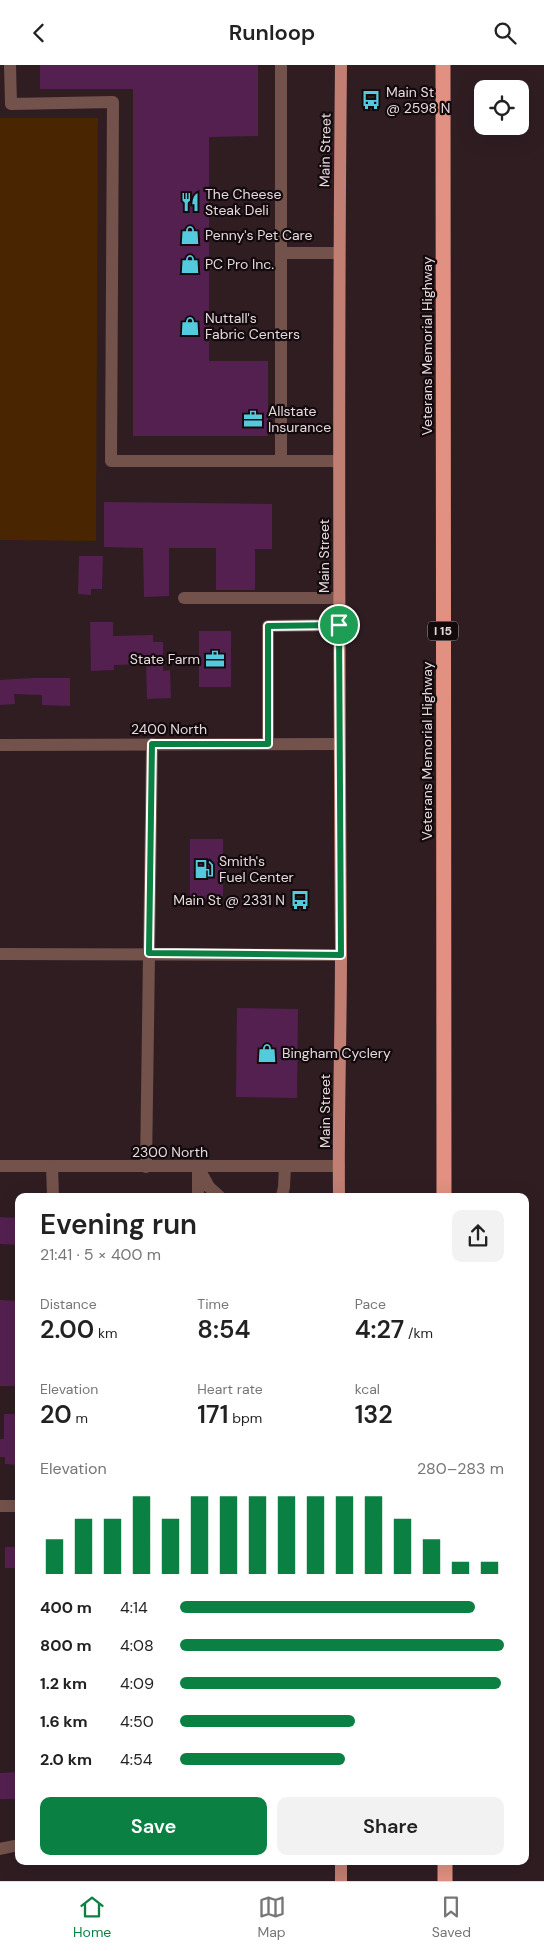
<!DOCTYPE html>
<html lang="en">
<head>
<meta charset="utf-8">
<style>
	:root { --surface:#fff; --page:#f2f2f2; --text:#222; --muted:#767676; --line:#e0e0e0; --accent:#0b8043 }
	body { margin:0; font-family:"DM Sans",sans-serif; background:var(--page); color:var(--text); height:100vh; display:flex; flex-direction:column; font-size:19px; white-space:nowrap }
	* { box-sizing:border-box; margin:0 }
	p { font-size:16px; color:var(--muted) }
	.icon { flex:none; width:28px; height:28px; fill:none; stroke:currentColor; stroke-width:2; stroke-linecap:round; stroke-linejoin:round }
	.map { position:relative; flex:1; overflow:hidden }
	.drawer { position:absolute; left:15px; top:1128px; width:514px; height:672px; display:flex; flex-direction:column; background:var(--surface); border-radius:10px; box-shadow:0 5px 20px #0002 }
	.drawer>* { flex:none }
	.tools { position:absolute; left:474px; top:15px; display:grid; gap:10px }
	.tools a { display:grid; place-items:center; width:55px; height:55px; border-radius:10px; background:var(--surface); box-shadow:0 5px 20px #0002; font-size:25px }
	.pin { position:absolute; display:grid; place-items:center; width:42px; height:42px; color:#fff; margin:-21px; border:2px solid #fff; border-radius:50%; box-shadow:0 1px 5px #0007 }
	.round { display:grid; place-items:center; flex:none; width:52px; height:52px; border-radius:10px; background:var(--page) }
	.head { display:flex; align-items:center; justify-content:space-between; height:85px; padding:0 25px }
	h1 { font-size:28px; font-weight:600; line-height:38px }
	.stats { display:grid; grid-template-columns:repeat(3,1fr); gap:8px; height:85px; padding:5px 25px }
	.stats div { display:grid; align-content:center }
	.stats b { font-size:25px; font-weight:600 }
	.stats small { font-size:14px; font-weight:400 }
	.stats p { font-size:14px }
	.chart { height:140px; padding:10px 25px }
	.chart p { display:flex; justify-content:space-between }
	.chart svg { width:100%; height:90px; margin-top:5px; stroke:var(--accent); stroke-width:6 }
	.primary-button { display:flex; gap:10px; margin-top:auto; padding:10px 25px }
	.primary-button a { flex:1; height:58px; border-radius:10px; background:var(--accent); color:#fff; font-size:20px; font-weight:600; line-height:58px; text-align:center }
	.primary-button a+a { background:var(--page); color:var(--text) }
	ul { padding:0 25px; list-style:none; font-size:16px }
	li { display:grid; grid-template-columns:80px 60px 1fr; align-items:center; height:38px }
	li i { height:12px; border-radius:6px; background:var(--accent) }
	header { display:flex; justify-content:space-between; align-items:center; height:65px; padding:0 25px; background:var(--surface); font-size:22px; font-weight:600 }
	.tab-bar { display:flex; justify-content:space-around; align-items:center; height:70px; border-top:1px solid var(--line); background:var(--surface); font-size:14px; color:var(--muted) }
	.tab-bar a { display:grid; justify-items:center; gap:2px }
	.tab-bar .current { color:var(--accent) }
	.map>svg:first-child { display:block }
	.green { fill:#492601 }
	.building { fill:#542050 }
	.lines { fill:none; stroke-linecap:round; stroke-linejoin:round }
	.minor { stroke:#73524b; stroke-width:12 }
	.major { stroke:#c17e72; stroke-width:12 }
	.highway { stroke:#e19081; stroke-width:15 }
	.route-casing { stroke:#fff; stroke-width:10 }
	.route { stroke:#0b8043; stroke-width:6 }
	.labels { text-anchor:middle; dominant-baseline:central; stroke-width:4.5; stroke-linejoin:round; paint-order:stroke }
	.shield { fill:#120a0c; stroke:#a69b9e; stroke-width:1 }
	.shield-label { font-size:12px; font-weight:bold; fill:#e6d9dc }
	.poi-label { font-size:14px; fill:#e6d9dc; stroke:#120a0c; text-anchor:start }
	.street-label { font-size:14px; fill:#e6d9dc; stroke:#120a0c }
</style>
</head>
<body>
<header><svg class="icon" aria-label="back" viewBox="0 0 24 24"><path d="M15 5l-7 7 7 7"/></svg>Runloop<svg class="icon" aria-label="search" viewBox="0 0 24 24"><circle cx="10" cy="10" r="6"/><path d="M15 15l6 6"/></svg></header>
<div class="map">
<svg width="544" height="1816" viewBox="0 0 544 1816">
	<rect width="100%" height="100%" fill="#2f1d22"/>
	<path class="green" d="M0 53H98L96 476 0 475Z"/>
	<g class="building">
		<path d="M40 0H258V71L209 72V296H268V371H133V24H40Z"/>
		<path d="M104 437 272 439V484H255V525H216V483H169V531L144 532 143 483 104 482Z"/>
		<path d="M79 491H103L102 524H91V530L78 529Z"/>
		<path d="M90 557H113V571L153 570V577H163V606L170 605 171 633 147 634 146 599 114 600V605L91 606Z"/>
		<rect x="199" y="566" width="32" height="56"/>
		<path d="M32 613H70V641L42 640V630L14 629 15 639 0 640V615Z"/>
		<rect x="190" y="774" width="33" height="60"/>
		<path d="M237 943 298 944 297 1033 236 1032Z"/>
		<path d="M0 1152 19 1153V1180L0 1179Z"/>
		<path d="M0 1235 19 1236V1321H0Z"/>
		<path d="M4 1349H19V1400L5 1399V1392H0V1374H4Z"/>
		<rect x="5" y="1482" width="14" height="21"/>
		<path d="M19 1707V1734H0V1708Z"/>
	</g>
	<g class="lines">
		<g class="minor">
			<path d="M10 0 11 39 113 37 111 396H339"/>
			<path d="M281 0V396"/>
			<path d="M281 188H339"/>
			<path d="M184 533H339"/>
			<path d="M268 679V561L339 560"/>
			<path d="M0 680 339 679"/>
			<path d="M0 889 341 890"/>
			<path d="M0 1101H339"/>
			<path d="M52 1101 53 1131"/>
			<path d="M146 1102 152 679"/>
			<path d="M198 1102 209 1122 219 1131"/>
			<path d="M198 1131V1104"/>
			<path d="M282 1131 284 1122 285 1101"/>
			<path d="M0 1441H19"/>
			<path d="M0 1784 19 1780"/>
		</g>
		<g class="major">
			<path d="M339 1131C338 1050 341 968 341 887 339 591 338 296 341 0"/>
			<path d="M341 1796V1816"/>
		</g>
		<g class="highway">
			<path d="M443 0 444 1131"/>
			<path d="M445 1796V1816"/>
		</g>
	</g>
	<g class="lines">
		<g class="route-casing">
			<path id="route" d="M339 560 341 890 149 888 152 679H268V561Z"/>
		</g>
		<use href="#route" class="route"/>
	</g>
	<defs>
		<g id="bus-bare" transform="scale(1.5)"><path d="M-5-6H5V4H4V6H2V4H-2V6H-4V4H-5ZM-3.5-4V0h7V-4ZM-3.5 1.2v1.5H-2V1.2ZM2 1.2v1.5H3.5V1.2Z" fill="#54cade" stroke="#120a0c" stroke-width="2.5" paint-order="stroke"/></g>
		<g id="restaurant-bare" transform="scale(1.5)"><path d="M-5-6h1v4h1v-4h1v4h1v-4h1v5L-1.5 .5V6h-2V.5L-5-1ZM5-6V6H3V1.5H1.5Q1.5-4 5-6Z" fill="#54cade" stroke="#120a0c" stroke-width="2.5" paint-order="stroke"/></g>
		<g id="shop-bare" transform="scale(1.5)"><path d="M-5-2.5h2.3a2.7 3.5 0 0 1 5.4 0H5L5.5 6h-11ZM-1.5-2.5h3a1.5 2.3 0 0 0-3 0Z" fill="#54cade" stroke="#120a0c" stroke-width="2.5" paint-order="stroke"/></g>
		<g id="office-bare" transform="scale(1.5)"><path d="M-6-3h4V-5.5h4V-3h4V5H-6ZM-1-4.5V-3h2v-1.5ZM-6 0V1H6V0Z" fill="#54cade" stroke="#120a0c" stroke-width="2.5" paint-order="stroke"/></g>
		<g id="fuel-bare" transform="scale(1.5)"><path d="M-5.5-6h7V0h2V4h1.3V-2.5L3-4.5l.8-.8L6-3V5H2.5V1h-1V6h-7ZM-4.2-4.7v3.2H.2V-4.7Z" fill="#54cade" stroke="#120a0c" stroke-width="2.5" paint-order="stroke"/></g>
	</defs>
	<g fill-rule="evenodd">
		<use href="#bus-bare" x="371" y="35"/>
		<use href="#restaurant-bare" x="190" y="137"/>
		<use href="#shop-bare" x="190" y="170"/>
		<use href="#shop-bare" x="190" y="199"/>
		<use href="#shop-bare" x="190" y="261"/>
		<use href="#office-bare" x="253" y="354"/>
		<use href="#office-bare" x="215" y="594"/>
		<use href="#fuel-bare" x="204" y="804"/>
		<use href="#bus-bare" x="300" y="835"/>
		<use href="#shop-bare" x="267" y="988"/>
	</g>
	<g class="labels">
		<rect class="shield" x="428" y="556.5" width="30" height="19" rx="4"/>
		<g class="shield-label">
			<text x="443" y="566">I 15</text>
		</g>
		<g class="poi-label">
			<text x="386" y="27">Main St<tspan x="386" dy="16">@ 2598 N</tspan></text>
			<text x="205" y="129">The Cheese<tspan x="205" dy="16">Steak Deli</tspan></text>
			<text x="205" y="170">Penny's Pet Care</text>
			<text x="205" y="199">PC Pro Inc.</text>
			<text x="205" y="253">Nuttall's<tspan x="205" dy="16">Fabric Centers</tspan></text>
			<text x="268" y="346">Allstate<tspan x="268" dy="16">Insurance</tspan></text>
			<text x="200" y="594" text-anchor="end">State Farm</text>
			<text x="219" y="796">Smith's<tspan x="219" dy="16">Fuel Center</tspan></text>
			<text x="285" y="835" text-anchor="end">Main St @ 2331 N</text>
			<text x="282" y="988">Bingham Cyclery</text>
		</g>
		<g class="street-label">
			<text transform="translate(325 85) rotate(-89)">Main Street</text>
			<text transform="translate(427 281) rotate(-90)">Veterans Memorial Highway</text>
			<text transform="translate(324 491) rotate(-90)">Main Street</text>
			<text x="169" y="664">2400 North</text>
			<text transform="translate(427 686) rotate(-90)">Veterans Memorial Highway</text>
			<text transform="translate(325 1046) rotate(-90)">Main Street</text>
			<text x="170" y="1087">2300 North</text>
		</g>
	</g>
</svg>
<div class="tools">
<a><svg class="icon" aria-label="locate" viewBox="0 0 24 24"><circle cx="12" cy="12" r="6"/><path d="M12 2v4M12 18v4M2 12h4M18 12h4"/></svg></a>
</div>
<div class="pin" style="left:339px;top:560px;background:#1e9e55"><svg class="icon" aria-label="arrive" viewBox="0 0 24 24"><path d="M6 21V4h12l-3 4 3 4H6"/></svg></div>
<section class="drawer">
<div class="head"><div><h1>Evening run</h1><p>21:41 · 5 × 400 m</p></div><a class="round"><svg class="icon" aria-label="share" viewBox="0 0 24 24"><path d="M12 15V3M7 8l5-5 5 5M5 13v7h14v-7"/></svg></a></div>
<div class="stats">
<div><p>Distance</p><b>2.00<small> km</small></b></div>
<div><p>Time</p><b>8:54</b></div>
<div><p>Pace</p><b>4:27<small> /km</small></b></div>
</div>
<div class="stats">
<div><p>Elevation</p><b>20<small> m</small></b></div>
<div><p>Heart rate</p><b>171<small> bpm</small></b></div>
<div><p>kcal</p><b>132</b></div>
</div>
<div class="chart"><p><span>Elevation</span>280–283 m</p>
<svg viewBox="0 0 160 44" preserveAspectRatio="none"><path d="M5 44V27M15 44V17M25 44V17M35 44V6M45 44V17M55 44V6M65 44V6M75 44V6M85 44V6M95 44V6M105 44V6M115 44V6M125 44V17M135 44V27M145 44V38M155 44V38"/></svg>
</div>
<ul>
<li><b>400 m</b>4:14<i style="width:91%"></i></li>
<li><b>800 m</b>4:08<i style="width:100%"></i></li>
<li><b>1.2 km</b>4:09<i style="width:99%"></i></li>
<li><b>1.6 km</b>4:50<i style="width:54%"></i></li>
<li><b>2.0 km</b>4:54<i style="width:51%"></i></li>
</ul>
<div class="primary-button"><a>Save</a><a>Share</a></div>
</section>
</div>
<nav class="tab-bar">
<a class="current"><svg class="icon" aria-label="home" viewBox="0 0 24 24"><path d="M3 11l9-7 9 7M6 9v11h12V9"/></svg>Home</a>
<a><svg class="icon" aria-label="map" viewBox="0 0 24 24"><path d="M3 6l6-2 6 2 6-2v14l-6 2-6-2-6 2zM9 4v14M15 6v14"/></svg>Map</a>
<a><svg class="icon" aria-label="saved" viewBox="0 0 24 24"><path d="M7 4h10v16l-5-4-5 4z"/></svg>Saved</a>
</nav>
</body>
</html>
